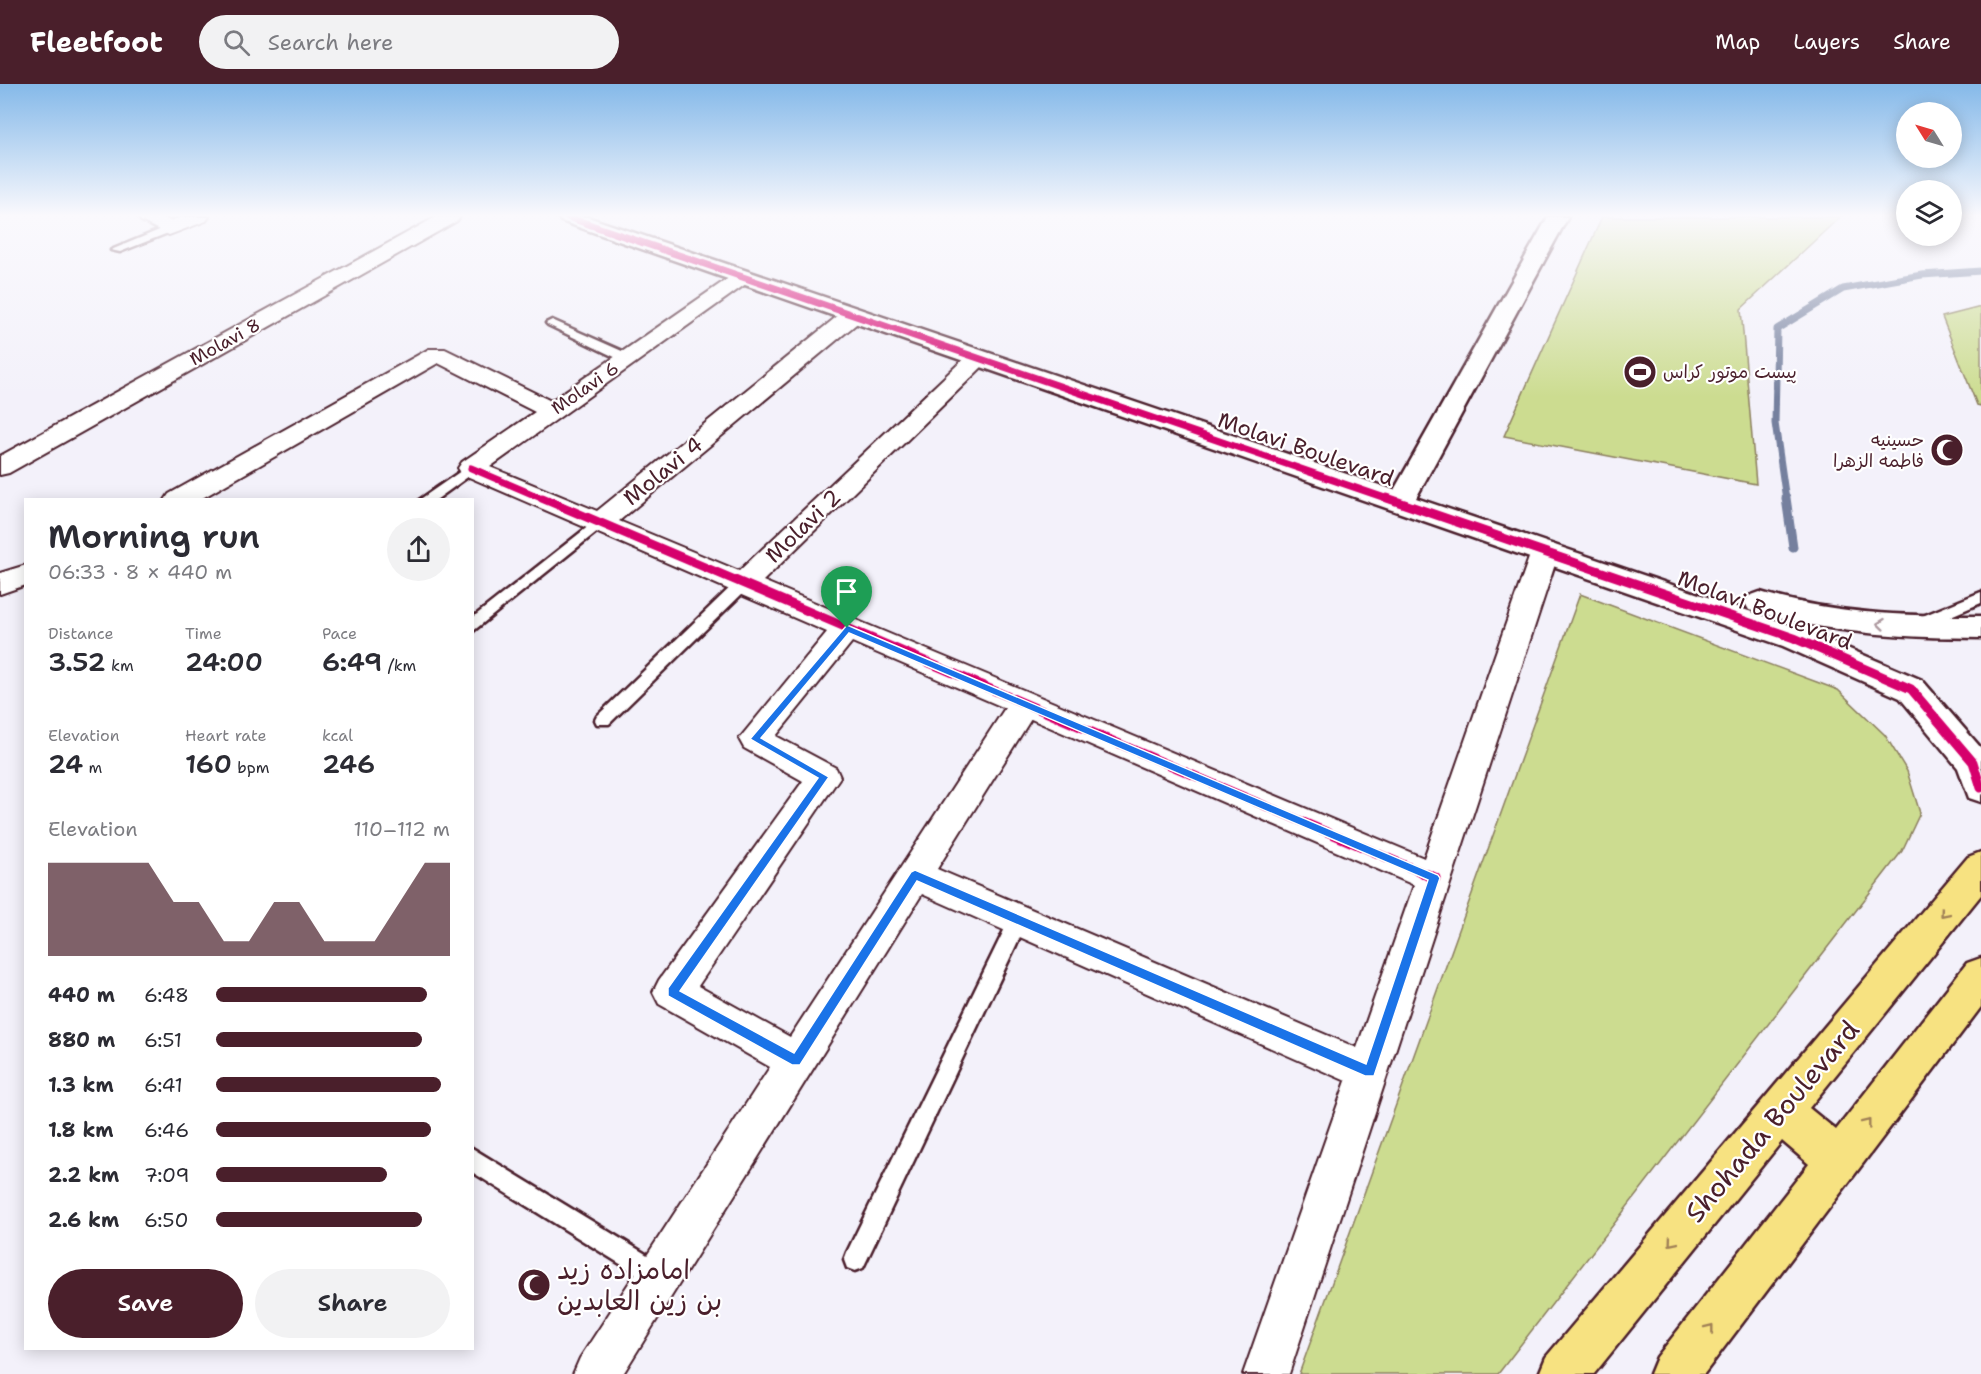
<!DOCTYPE html>
<html lang="en">
<head>
<meta charset="utf-8">
<style>
	:root { --surface:#fff; --page:#f2f2f3; --text:#2b2b33; --muted:#7c7c81; --accent:#4a1f2b }
	body { margin:0; font-family:"Shantell Sans","Playpen Sans Arabic",sans-serif; background:var(--page); color:var(--text); height:100vh; display:flex; flex-direction:column; font-size:22px; white-space:nowrap }
	* { box-sizing:border-box; margin:0 }
	p { font-size:20px; color:var(--muted) }
	.icon { flex:none; width:33px; height:33px; fill:none; stroke:currentColor; stroke-width:2; stroke-linecap:round; stroke-linejoin:round }
	.map { position:relative; flex:1; overflow:hidden }
	.sheet { position:absolute; left:24px; top:414px; width:450px; height:852px; display:flex; flex-direction:column; background:var(--surface); border-radius:0px; box-shadow:0 3px 15px #0003 }
	.sheet>* { flex:none }
	.needle { width:39px; rotate:307deg }
	.buttons { position:absolute; left:1896px; top:18px; display:grid; gap:12px }
	.buttons a { display:grid; place-items:center; width:66px; height:66px; border-radius:50%; background:var(--surface); box-shadow:0 3px 15px #0003; font-size:30px }
	.pin { position:absolute; display:grid; place-items:center; width:51px; height:51px; color:#fff; margin:-62px -26px; border-radius:50% 50% 50% 0; rotate:-45deg; box-shadow:0 0 6px #0007 }
	.pin .icon { rotate:45deg }
	.round { display:grid; place-items:center; flex:none; width:63px; height:63px; border-radius:32px; background:var(--page) }
	.summary { display:flex; align-items:center; justify-content:space-between; height:102px; padding:0 24px }
	h1 { font-size:33px; font-weight:600; line-height:45px }
	.metrics { display:grid; grid-template-columns:repeat(3,1fr); gap:9px; height:102px; padding:6px 24px }
	.metrics div { display:grid; align-content:center }
	.metrics b { font-size:26px; font-weight:600 }
	.metrics small { font-size:16px; font-weight:400 }
	.metrics p { font-size:16px }
	.chart { height:168px; padding:12px 24px }
	.chart p { display:flex; justify-content:space-between }
	.chart svg { width:100%; height:108px; margin-top:6px; fill:var(--accent); opacity:.7 }
	.primary-button { display:flex; gap:12px; margin-top:auto; padding:12px 24px }
	.primary-button a { flex:1; height:69px; border-radius:36px; background:var(--accent); color:#fff; font-size:24px; font-weight:600; line-height:69px; text-align:center }
	.primary-button a+a { background:var(--page); color:var(--text) }
	ul { padding:0 24px; list-style:none; font-size:20px }
	li { display:grid; grid-template-columns:96px 72px 1fr; align-items:center; height:45px }
	li i { height:15px; border-radius:8px; background:var(--accent) }
	header { display:flex; align-items:center; gap:36px; box-sizing:border-box; height:84px; padding:0 30px; background:var(--accent); color:#fff }
	header strong { font-size:28px }
	nav { display:flex; gap:33px; margin-inline-start:auto; font-size:21px }
	.search { width:420px; height:54px; background:var(--page); display:flex; align-items:center; gap:15px; box-sizing:border-box; padding:0 21px; border-radius:33px; color:var(--muted); font-size:22px }
	.map>svg:first-child { display:block }
	.green { fill:#ccdc90; stroke:#8b7e5e; stroke-width:1.5 }
	.lines { fill:none; stroke-linecap:round; stroke-linejoin:round }
	.stream-far1 { stroke:#74809e; stroke-width:7 }
	.stream { stroke:#74809e; stroke-width:9 }
	.lane-casing { stroke:#4a1f2b; stroke-width:5 }
	.street-casing { stroke:#4a1f2b; stroke-width:4 }
	.secondary-casing { stroke:#4a1f2b; stroke-width:5 }
	.primary-casing { stroke:#4a1f2b; stroke-width:5 }
	.lane { fill:#fff; fill-rule:evenodd }
	.street { fill:#fff; fill-rule:evenodd }
	.secondary { fill:#fff; fill-rule:evenodd }
	.primary { fill:#f7e281; fill-rule:evenodd }
	.cycleway-far2-casing { stroke:#fff; stroke-width:10 }
	.cycleway-far1-casing { stroke:#fff; stroke-width:13 }
	.cycleway-casing { stroke:#fff; stroke-width:15 }
	.cycleway-far2 { stroke:#d6006c; stroke-width:7 }
	.cycleway-far1 { stroke:#d6006c; stroke-width:9 }
	.cycleway { stroke:#d6006c; stroke-width:11 }
	.oneway { stroke:#ae9aa0 }
	.oneway2 { stroke:#a08056 }
	.route { fill:#1a73e8; stroke:#fff; stroke-width:1.5; fill-rule:evenodd }
	.labels { text-anchor:middle; dominant-baseline:central; stroke-width:4.5; stroke-linejoin:round; paint-order:stroke }
	.far-street-label { font-size:18px; fill:#4a1f2b; stroke:#fff }
	.far-poi-label { font-size:18px; fill:#4a1f2b; stroke:#fff; text-anchor:start }
	.street-label { font-size:22px; fill:#4a1f2b; stroke:#fff }
	.near-street-label { font-size:27px; fill:#4a1f2b; stroke:#fff }
	.near-poi-label { font-size:27px; fill:#4a1f2b; stroke:#fff; text-anchor:start }
</style>
</head>
<body>
<header>
<strong>Fleetfoot</strong>
<div class="search"><svg class="icon" aria-label="search" viewBox="0 0 24 24"><circle cx="10" cy="10" r="6"/><path d="M15 15l6 6"/></svg>Search here</div>
<nav><a>Map</a><a>Layers</a><a>Share</a></nav>
</header>
<div class="map">
<svg width="1981" height="1290" viewBox="0 0 1981 1290">
	<rect width="100%" height="100%" fill="#f3f1fa"/>
	<filter id="ink" filterUnits="userSpaceOnUse"><feTurbulence type="fractalNoise" baseFrequency=".0167" numOctaves="2"/><feDisplacementMap in="SourceGraphic" scale="12" xChannelSelector="R" yChannelSelector="G"/><feConvolveMatrix kernelMatrix="1 2 1 2 8 2 1 2 1" color-interpolation-filters="sRGB"/></filter>
	<g filter="url(#ink)">
		<g class="green">
			<path d="M1602 133H1840L1741 225 1756 400 1504 352Z"/>
			<path d="M1981 223V322L1977 321 1942 233Z"/>
			<path d="M1580 510 1838 606 1885 651 1907 687 1920 729 1902 767 1498 1290H1299Z"/>
		</g>
		<g class="lines">
			<path class="stream-far1" d="M1786 416 1775 339 1777 245 1843 205 1922 191 1981 187"/>
			<path class="stream" d="M1786 414 1793 463"/>
			<g class="lane-casing">
				<g id="lane">
					<path d="M169 142 174 145 173 147 120 168 111 166Z"/>
					<path d="M552 236 631 271 633 274 623 277 548 241 546 239Z"/>
					<path d="M471 380 476 381V387L436 416H419Z"/>
					<path d="M599 434 604 436V442L472 548V534Z"/>
					<path d="M743 495 748 496 750 500 748 504 609 640H597L595 636 597 632 738 496Z"/>
					<path d="M1981 508V519L1923 544 1918 545 1910 540 1913 536Z"/>
					<path d="M1019 828 1026 830 1028 836 863 1184 855 1187 847 1184 844 1176 847 1168 1012 830Z"/>
					<path d="M472 1064 667 1183 671 1191 667 1199 659 1203 651 1199 472 1088Z"/>
				</g>
			</g>
			<g class="street-casing">
				<g id="street">
					<path d="M138 133H162L170 137 182 133H209L206 137 169 151 141 137Z"/>
					<path d="M436 133H460L457 137 9 389 0 391V372Z"/>
					<path d="M743 187 750 189 754 193 750 197 490 383 597 427 845 226H861L864 231 861 236 619 437 739 487 970 269H986L989 274 986 279 763 497 1424 774 1531 468 1535 461 1545 459 1555 461 1559 468 1289 1290H1243L1346 997 922 810 623 1290H573L580 1274 770 983 659 920 653 908 659 896 803 697 744 664 739 655 827 548 462 390 458 384 462 378 535 328 438 279 199 416H165L169 410 429 265H445L551 317 736 189ZM852 558 1005 624 790 953 698 902 840 693 836 684 776 652ZM1031 635 1414 801 1357 964 937 785Z"/>
					<path d="M26 481V501L0 510V489Z"/>
				</g>
			</g>
			<g class="secondary-casing">
				<g id="secondary">
					<path d="M558 133H588L1394 406 1548 133H1568L1416 414 1805 546 1922 596 1981 664V718L1969 714 1958 684 1900 614 1783 562 561 137Z"/>
					<path d="M1760 508C1833 530 1906 532 1981 532V554C1901 554 1826 549 1749 526L1745 519 1749 512Z"/>
				</g>
			</g>
			<g class="primary-casing">
				<path id="primary" d="M1981 768V811L1809 1024 1836 1046 1967 879 1981 874V923L1704 1290H1650L1657 1273 1809 1080 1782 1057 1594 1290H1539L1546 1273 1968 773Z"/>
			</g>
			<use href="#lane" class="lane"/>
			<use href="#street" class="street"/>
			<use href="#secondary" class="secondary"/>
			<use href="#primary" class="primary"/>
			<g class="cycleway-far2-casing">
				<g id="cycleway-far2">
					<path d="M568 133 1391 416"/>
					<path d="M471 384 546 416"/>
				</g>
			</g>
			<g class="cycleway-far1-casing">
				<g id="cycleway-far1">
					<path d="M542 414 1428 791"/>
					<path d="M1387 414 1794 554 1911 605 1973 678 1981 704"/>
				</g>
			</g>
			<g class="cycleway-casing">
				<path id="cycleway" d="M1425 790 1435 794"/>
			</g>
			<use href="#cycleway-far2" class="cycleway-far2"/>
			<use href="#cycleway-far1" class="cycleway-far1"/>
			<use href="#cycleway" class="cycleway"/>
		</g>
		<defs><path id="oneway-chevron" d="M-2-3.5L2.5 0L-2 3.5" fill="none" stroke-width="1.6" stroke-linecap="round" stroke-linejoin="round" transform="scale(1.5)"/></defs>
		<use class="oneway" href="#oneway-chevron" transform="translate(1881 540) rotate(-174)"/>
		<g class="oneway2">
			<use href="#oneway-chevron" transform="translate(1944 829) rotate(130)"/>
			<use href="#oneway-chevron" transform="translate(1867 1039) rotate(-52)"/>
			<use href="#oneway-chevron" transform="translate(1672 1158) rotate(130)"/>
			<use href="#oneway-chevron" transform="translate(1710 1244) rotate(-52)"/>
		</g>
	</g>
	<linearGradient id="sky" x2="0" y2="1"><stop stop-color="#85b9e9"/><stop offset="0.42" stop-color="#faf9fd"/><stop offset="1" stop-color="#faf9fd" stop-opacity="0"/></linearGradient>
	<rect width="1981" height="313" fill="url(#sky)"/>
	<path class="route" d="M847 541 1438 791 1440 794 1374 992H1365L917 797 800 981H792L668 912V904L818 694 750 655ZM849 549 1428 796 1366 980 915 786 911 788 794 969 680 907 829 693 761 654Z"/>
	<defs>
		<g id="stadium-disc" transform="scale(1.725)"><circle r="9.5" fill="#4a1f2b" stroke="#fff"/><path d="M0-5a6.5 5 0 1 0 0 10a6.5 5 0 1 0 0-10ZM-3.5-1.8h7v3.6h-7Z" fill="#fff"/></g>
		<g id="mosque-disc" transform="scale(1.725)"><circle r="9.5" fill="#4a1f2b" stroke="#fff"/><path d="M3.5-4.9A6 6 0 1 0 3.5 4.9A5 5 0 1 1 3.5-4.9Z" fill="#fff"/></g>
	</defs>
	<g fill-rule="evenodd">
		<use href="#stadium-disc" x="1640" y="288"/>
		<use href="#mosque-disc" x="1947" y="366"/>
		<use href="#mosque-disc" x="534" y="1201"/>
	</g>
	<g class="labels">
		<g class="far-street-label">
			<text transform="translate(225 258) rotate(-29)">Molavi 8</text>
			<text transform="translate(585 304) rotate(-35)">Molavi 6</text>
		</g>
		<g class="far-poi-label">
			<text x="1663" y="288">پیست موتور کراس</text>
			<text x="1924" y="356" text-anchor="end">حسینیه<tspan x="1924" dy="21">فاطمه الزهرا</tspan></text>
		</g>
		<g class="street-label">
			<text transform="translate(1306 365) rotate(19)">Molavi Boulevard</text>
			<text transform="translate(663 387) rotate(-39)">Molavi 4</text>
			<text transform="translate(803 442) rotate(-44)">Molavi 2</text>
			<text transform="translate(1765 526) rotate(21)">Molavi Boulevard</text>
		</g>
		<g class="near-street-label">
			<text transform="translate(1772 1037) rotate(-50)">Shohada Boulevard</text>
		</g>
		<g class="near-poi-label">
			<text x="557" y="1185">امامزاده زید<tspan x="557" dy="31">بن زین العابدین</tspan></text>
		</g>
	</g>
</svg>
<div class="buttons">
<a><svg class="needle" viewBox="-14 -14 28 28"><path d="M0-13l5 13h-10z" fill="#e53935"/><path d="M0 13l5-13h-10z" fill="#7c7c81"/></svg></a>
<a><svg class="icon" aria-label="layers" viewBox="0 0 24 24"><path d="M12 4l9 5-9 5-9-5zM3 14l9 5 9-5"/></svg></a>
</div>
<div class="pin" style="left:847px;top:544px;background:#1e9e55"><svg class="icon" aria-label="arrive" viewBox="0 0 24 24"><path d="M6 21V4h12l-3 4 3 4H6"/></svg></div>
<section class="sheet">
<div class="summary"><div><h1>Morning run</h1><p>06:33 · 8 × 440 m</p></div><a class="round"><svg class="icon" aria-label="share" viewBox="0 0 24 24"><path d="M12 15V3M7 8l5-5 5 5M5 13v7h14v-7"/></svg></a></div>
<div class="metrics">
<div><p>Distance</p><b>3.52<small> km</small></b></div>
<div><p>Time</p><b>24:00</b></div>
<div><p>Pace</p><b>6:49<small> /km</small></b></div>
</div>
<div class="metrics">
<div><p>Elevation</p><b>24<small> m</small></b></div>
<div><p>Heart rate</p><b>160<small> bpm</small></b></div>
<div><p>kcal</p><b>246</b></div>
</div>
<div class="chart"><p><span>Elevation</span>110–112 m</p>
<svg viewBox="0 0 160 44" preserveAspectRatio="none"><path d="M0 44V6L10 6L20 6L30 6L40 6L50 22L60 22L70 38L80 38L90 22L100 22L110 38L120 38L130 38L140 22L150 6L160 6V44z"/></svg>
</div>
<ul>
<li><b>440 m</b>6:48<i style="width:90%"></i></li>
<li><b>880 m</b>6:51<i style="width:88%"></i></li>
<li><b>1.3 km</b>6:41<i style="width:96%"></i></li>
<li><b>1.8 km</b>6:46<i style="width:92%"></i></li>
<li><b>2.2 km</b>7:09<i style="width:73%"></i></li>
<li><b>2.6 km</b>6:50<i style="width:88%"></i></li>
</ul>
<div class="primary-button"><a>Save</a><a>Share</a></div>
</section>
</div>
</body>
</html>
